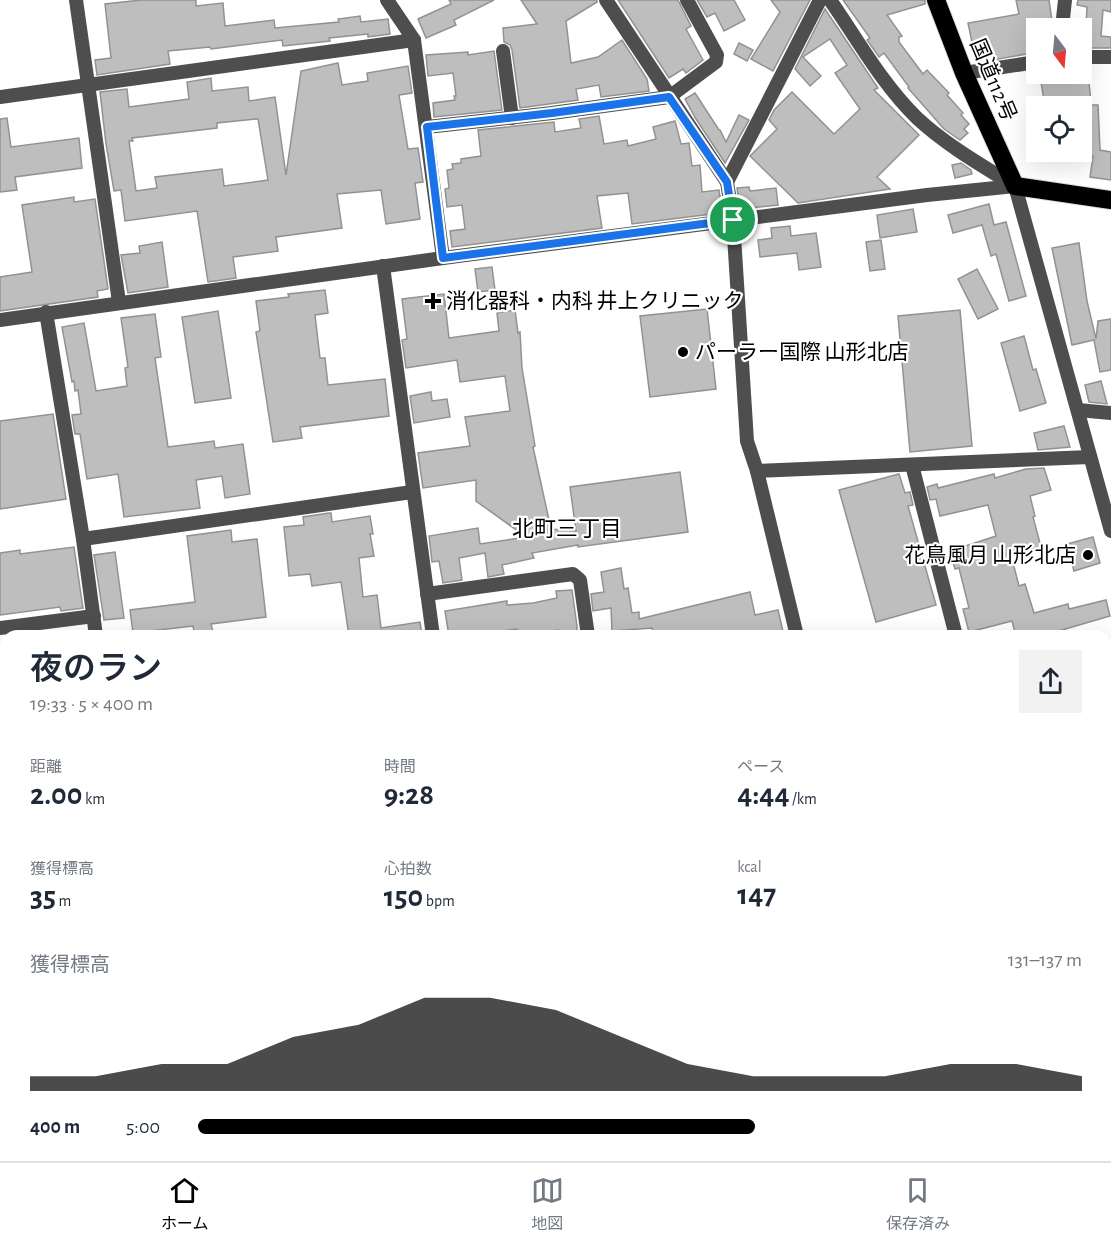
<!DOCTYPE html>
<html lang="ja">
<head>
<meta charset="utf-8">
<style>
	:root { --surface:#fff; --page:#f2f2f3; --text:#1f2937; --muted:#747a83; --line:#e0e1e3; --accent:#000 }
	body { margin:0; font-family:"Alegreya Sans","Noto Sans JP",sans-serif; background:var(--page); color:var(--text); height:100vh; display:flex; flex-direction:column; font-size:22px; white-space:nowrap }
	* { box-sizing:border-box; margin:0 }
	p { font-size:20px; color:var(--muted) }
	.icon { flex:none; width:33px; height:33px; fill:none; stroke:currentColor; stroke-width:2; stroke-linecap:round; stroke-linejoin:round }
	.map { position:relative; flex:1; overflow:hidden }
	.details { position:absolute; left:0px; top:630px; width:1112px; height:531px; display:flex; flex-direction:column; background:var(--surface); border-radius:18px 18px 0 0; box-shadow:0 6px 24px #0002 }
	.details>* { flex:none }
	.needle { width:39px; rotate:164deg }
	.fabs { position:absolute; left:1026px; top:18px; display:grid; gap:12px }
	.fabs a { display:grid; place-items:center; width:66px; height:66px; border-radius:0px; background:var(--surface); box-shadow:0 6px 24px #0002; font-size:30px }
	.pin { position:absolute; display:grid; place-items:center; width:51px; height:51px; color:#fff; margin:-26px; border:3px solid #fff; border-radius:50%; box-shadow:0 2px 6px #0007 }
	.round { display:grid; place-items:center; flex:none; width:63px; height:63px; border-radius:0px; background:var(--page) }
	.overview { display:flex; align-items:center; justify-content:space-between; height:102px; padding:0 30px }
	h1 { font-size:33px; font-weight:600; line-height:45px }
	.stats { display:grid; grid-template-columns:repeat(3,1fr); gap:9px; height:102px; padding:6px 30px }
	.stats div { display:grid; align-content:center }
	.stats b { font-size:30px; font-weight:600 }
	.stats small { font-size:16px; font-weight:400 }
	.stats p { font-size:16px }
	.chart { height:168px; padding:12px 30px }
	.chart p { display:flex; justify-content:space-between }
	.chart svg { width:100%; height:108px; margin-top:6px; fill:var(--accent); opacity:.7 }
	ul { padding:0 30px; list-style:none; font-size:20px }
	li { display:grid; grid-template-columns:96px 72px 1fr; align-items:center; height:45px }
	li i { height:15px; border-radius:8px; background:var(--accent) }
	.tab-bar { display:flex; justify-content:space-around; align-items:center; height:84px; border-top:2px solid var(--line); background:var(--surface); font-size:16px; color:var(--muted) }
	.tab-bar a { display:grid; justify-items:center; gap:3px }
	.tab-bar .selected { color:var(--accent) }
	.map>svg:first-child { display:block }
	.building { fill:#bebebe; stroke:#929292; stroke-width:1.5; fill-rule:evenodd }
	.lines { fill:none; stroke-linecap:round; stroke-linejoin:round }
	.highway-casing { stroke:#dbdbdb; stroke-width:20 }
	.minor { stroke:#4e4e4e; stroke-width:14 }
	.highway { stroke:#000; stroke-width:18 }
	.route-casing { stroke:#fff; stroke-width:12 }
	.route { stroke:#1a73e8; stroke-width:8 }
	.poi-dot { fill:#000; stroke:#fff; stroke-width:2 }
	.labels { text-anchor:middle; dominant-baseline:central; stroke-width:4.5; stroke-linejoin:round; paint-order:stroke }
	.street-label { font-size:21px; fill:#000; stroke:#fff }
	.poi-label { font-size:21px; fill:#000; stroke:#fff; text-anchor:start }
	.neighbourhood-label { font-size:22px; fill:#000; stroke:#fff }
</style>
</head>
<body>
<div class="map">
<svg width="1111" height="1161" viewBox="0 0 1111 1161">
	<rect width="100%" height="100%" fill="#fff"/>
	<g class="building">
		<path d="M141 0H196V6L223 3 225 26 274 20 275 28 339 22 338 19 360 16 361 22 388 19 390 34 368 37V34L329 38 330 41 283 46 282 40 211 49 210 47 168 51 170 64 97 75 95 60 111 58 105 4Z"/>
		<path d="M449 0H494L454 20 456 25 426 38 418 19 451 4Z"/>
		<path d="M521 0H597V2L566 21 571 63 598 57 622 40 647 79 649 91 601 97 599 85 576 89 578 100 520 108 512 50 510 45 504 42 503 28 537 24Z"/>
		<path d="M618 0H678L691 26 686 29 703 60 686 73 683 69 669 78Z"/>
		<path d="M697 0H734L745 20 724 31 715 13 707 17Z"/>
		<path d="M771 0H810L773 71 751 59 780 12Z"/>
		<path d="M843 0H925V4L887 15 902 36 899 37V42L923 74 927 70 949 93 947 95 963 113 961 115 969 124 964 129 968 133 960 140 944 129 908 88 909 87 884 53 879 57 867 40 870 38Z"/>
		<path d="M1016 0H1049L1053 28H1036V32L1029 33 1032 53 993 60 992 54 975 57 968 23 1019 14Z"/>
		<path d="M1078 0H1111V12L1103 10 1101 36 1111 37V48H1082V26L1086 27 1087 7 1077 5Z"/>
		<path d="M825 9 878 88 874 90 919 135 877 177 890 189 798 203 750 156 777 129 769 120 774 110 792 92 834 134 860 109 835 73 847 65 830 39 803 57 821 76 810 86 795 69Z"/>
		<path d="M739 43 753 50 747 61 734 54Z"/>
		<path d="M494 51 502 110 434 117 433 103 455 100 454 96H456L453 73 428 76 426 55 468 52V55Z"/>
		<path d="M338 63 342 85 368 81 367 73 408 66 412 93 399 95 408 149 418 148 423 182 415 183 420 219 386 224 381 190 337 194 342 228 276 237 278 251 233 257 236 278 208 282 197 211 125 221 121 190 114 191 106 144 100 92 127 89 129 107 189 99 187 82 211 78 212 91 248 87 249 101 275 97 286 175 301 71ZM256 119H258L268 180 224 186 222 169 155 177 157 188 136 191 129 141H133L132 138 217 128V123Z"/>
		<path d="M1072 74H1088L1091 101 1058 106H1045L1041 82 1072 77Z"/>
		<path d="M695 93 719 130H720L726 142 739 115 749 120 725 163 696 119 685 99Z"/>
		<path d="M1085 105H1098L1100 150 1111 152V180L1090 177 1093 156H1087Z"/>
		<path d="M599 116 604 144 627 140 628 146 656 139 653 127 675 121 681 144 689 143 692 166 700 165 702 192 719 190 722 211 720 213 632 224 628 193 597 196 602 228 452 247 450 231 465 229 462 205 447 207 445 189 449 188 447 170 453 169 452 164 461 163V159L481 156 478 130 554 122 555 132 581 128 579 119Z"/>
		<path d="M7 118 11 147 79 138 82 168 15 177 17 190 0 192V119Z"/>
		<path d="M961 163 971 170 972 174 955 178 952 165Z"/>
		<path d="M749 187 750 191 776 188 778 205 740 209 737 188Z"/>
		<path d="M74 197V202L95 199 108 289 97 291 98 297 0 311V277L32 272 22 205Z"/>
		<path d="M989 204 994 225 1006 222 1026 296 1009 301 996 254 991 256 982 225 953 233 948 215Z"/>
		<path d="M913 209 917 232 880 238 877 215Z"/>
		<path d="M790 226 791 236 816 233 821 267 799 270 797 253 760 257 758 240 772 238 771 228Z"/>
		<path d="M881 240 885 269 870 271 866 242Z"/>
		<path d="M162 242 168 287 128 293 121 255 140 253 139 246Z"/>
		<path d="M1079 243 1087 301 1096 339 1098 321 1111 319V370L1100 372 1094 340 1072 345 1052 248Z"/>
		<path d="M492 267 495 290 478 292 475 269Z"/>
		<path d="M977 269 998 309 978 319 958 279Z"/>
		<path d="M325 290 328 313 315 315 320 358H325L328 385 385 379 389 416 300 427 302 438 273 442 256 332 260 331 256 301 289 297 288 294Z"/>
		<path d="M444 294 449 338 499 331 497 313 515 310 518 333 520 332 522 368 535 446 533 447 551 529 576 531 570 487 680 472 688 532 578 547V545L532 553 534 558 502 565 504 574 488 577 485 553 459 558 462 580 443 583 439 561 432 562 429 536 478 528 480 544 526 537 476 501V480L423 488 418 453 470 446 465 417 510 411 505 376 460 382 457 360 406 368 402 340 407 339 402 299Z"/>
		<path d="M707 309 716 389 650 397 640 316Z"/>
		<path d="M960 310 972 446 910 452 898 316Z"/>
		<path d="M218 311 231 398 195 403 182 317Z"/>
		<path d="M155 314 161 357 155 358 168 447 214 441 215 448 243 444 250 494 225 498 222 476 196 480 200 508 124 517 118 474 87 479 80 434H75L72 415 81 414 78 390 75 391 74 381 72 382 62 327 84 323 96 391 127 386 125 368 128 367 121 318Z"/>
		<path d="M1024 336 1033 370 1036 369 1046 403 1020 411 1001 343Z"/>
		<path d="M1101 381 1107 404 1089 402 1085 385Z"/>
		<path d="M431 392 432 401 447 399 450 417 414 423 410 396Z"/>
		<path d="M53 414 66 499 0 509V421Z"/>
		<path d="M1064 426 1070 447 1038 450 1034 433Z"/>
		<path d="M1044 468 1051 490 1030 496 1035 516 1033 517 1041 547 1011 555 1019 586 1025 584 1034 613 1068 604 1069 609 1106 600 1110 616 1045 635V632L1031 636H1016L1012 621 969 632 963 609 969 608 959 568 955 569 950 551 996 536 988 505 940 516 936 499 930 500 927 487 937 484 938 488 994 474 995 478 1026 469Z"/>
		<path d="M899 474 905 493 910 492 913 505 908 506 936 605 876 622 839 490Z"/>
		<path d="M329 513H331L332 522 370 516 373 534H370L374 556 359 558 363 597 377 595 381 628 420 622 422 636H349L341 582 312 586 310 574 289 576 284 527 304 525 303 517Z"/>
		<path d="M231 530 232 542 257 539 266 617 211 624 214 636H195L193 626 133 633 130 610 195 602 187 536Z"/>
		<path d="M1093 537 1100 563 1074 571 1067 544Z"/>
		<path d="M74 547 83 608 61 611 60 607 0 615V553L20 550V554Z"/>
		<path d="M115 552 124 618 104 620 94 555Z"/>
		<path d="M621 568 624 589 628 588 632 613 639 612V619L750 592 755 615 778 610 784 636H654L652 628 612 631 611 608 593 611 591 594 604 592 601 572Z"/>
		<path d="M572 590 577 626V636H558V630L518 636 517 629 470 636H449L445 611 507 601V605L533 603 557 598 556 591Z"/>
	</g>
	<g class="lines">
		<g class="highway-casing">
			<path id="highway" d="M936 0 964 73 1015 186 1111 200"/>
		</g>
		<g class="minor">
			<path d="M76 0 119 302"/>
			<path d="M387 0 414 40 443 258"/>
			<path d="M606 0 727 182 733 220 747 441 757 471 797 636"/>
			<path d="M830 0C858 40 882 84 917 118 946 145 981 165 1015 186L1111 531"/>
			<path d="M1062 28 1065 0"/>
			<path d="M503 51 512 118"/>
			<path d="M1082 57H1111"/>
			<path d="M964 73 1036 62"/>
			<path d="M0 97 414 40"/>
			<path d="M427 127 552 113 669 97 716 62 717 55 687 0"/>
			<path d="M727 182 820 0"/>
			<path d="M383 266 433 636"/>
			<path d="M46 312 83 539 96 636"/>
			<path d="M0 320 443 258 927 195 1015 186"/>
			<path d="M1078 410 1111 413"/>
			<path d="M912 465 956 636"/>
			<path d="M757 471 1090 457"/>
			<path d="M83 539 412 492"/>
			<path d="M427 594 573 574 580 580 588 636"/>
			<path d="M0 628 94 616"/>
			<path d="M1106 764 1111 763"/>
			<path d="M0 775 6 774"/>
			<path d="M0 876 6 879"/>
			<path d="M0 919 6 917"/>
			<path d="M0 1054 6 1053"/>
			<path d="M109 1155 110 1161"/>
			<path d="M275 1155 276 1161"/>
			<path d="M439 1155 440 1161"/>
			<path d="M603 1155 604 1161"/>
			<path d="M765 1155 766 1161"/>
			<path d="M932 1155 933 1161"/>
			<path d="M6 1161 30 1155"/>
			<path d="M1101 1161 1111 1159"/>
		</g>
		<use href="#highway" class="highway"/>
	</g>
	<g class="lines">
		<g class="route-casing">
			<path id="route" d="M669 97 727 182 733 220 443 258 427 127 552 113Z"/>
		</g>
		<use href="#route" class="route"/>
	</g>
	<g class="poi-dot">
		<path d="M430 292h6v6h6v6h-6v6h-6v-6h-6v-6h6z"/>
		<circle cx="683" cy="352" r="6"/>
		<circle cx="1088" cy="555" r="6"/>
	</g>
	<g class="labels">
		<g class="street-label">
			<text transform="translate(993 80) rotate(67)">国道112号</text>
		</g>
		<g class="poi-label">
			<text x="446" y="301">消化器科・内科 井上クリニック</text>
			<text x="695" y="352">パーラー国際 山形北店</text>
			<text x="1076" y="555" text-anchor="end">花鳥風月 山形北店</text>
		</g>
		<g class="neighbourhood-label">
			<text x="567" y="529">北町三丁目</text>
		</g>
	</g>
</svg>
<div class="fabs">
<a><svg class="needle" viewBox="-14 -14 28 28"><path d="M0-13l5 13h-10z" fill="#e53935"/><path d="M0 13l5-13h-10z" fill="#747a83"/></svg></a>
<a><svg class="icon" aria-label="locate" viewBox="0 0 24 24"><circle cx="12" cy="12" r="6"/><path d="M12 2v4M12 18v4M2 12h4M18 12h4"/></svg></a>
</div>
<div class="pin" style="left:733px;top:220px;background:#1e9e55"><svg class="icon" aria-label="arrive" viewBox="0 0 24 24"><path d="M6 21V4h12l-3 4 3 4H6"/></svg></div>
<section class="details">
<div class="overview"><div><h1>夜のラン</h1><p>19:33 · 5 × 400 m</p></div><a class="round"><svg class="icon" aria-label="share" viewBox="0 0 24 24"><path d="M12 15V3M7 8l5-5 5 5M5 13v7h14v-7"/></svg></a></div>
<div class="stats">
<div><p>距離</p><b>2.00<small> km</small></b></div>
<div><p>時間</p><b>9:28</b></div>
<div><p>ペース</p><b>4:44<small> /km</small></b></div>
</div>
<div class="stats">
<div><p>獲得標高</p><b>35<small> m</small></b></div>
<div><p>心拍数</p><b>150<small> bpm</small></b></div>
<div><p>kcal</p><b>147</b></div>
</div>
<div class="chart"><p><span>獲得標高</span>131–137 m</p>
<svg viewBox="0 0 160 44" preserveAspectRatio="none"><path d="M0 44V38L10 38L20 33L30 33L40 22L50 17L60 6L70 6L80 11L90 22L100 33L110 38L120 38L130 38L140 33L150 33L160 38V44z"/></svg>
</div>
<ul>
<li><b>400 m</b>5:00<i style="width:63%"></i></li>
</ul>
</section>
</div>
<nav class="tab-bar">
<a class="selected"><svg class="icon" aria-label="home" viewBox="0 0 24 24"><path d="M3 11l9-7 9 7M6 9v11h12V9"/></svg>ホーム</a>
<a><svg class="icon" aria-label="map" viewBox="0 0 24 24"><path d="M3 6l6-2 6 2 6-2v14l-6 2-6-2-6 2zM9 4v14M15 6v14"/></svg>地図</a>
<a><svg class="icon" aria-label="saved" viewBox="0 0 24 24"><path d="M7 4h10v16l-5-4-5 4z"/></svg>保存済み</a>
</nav>
</body>
</html>
